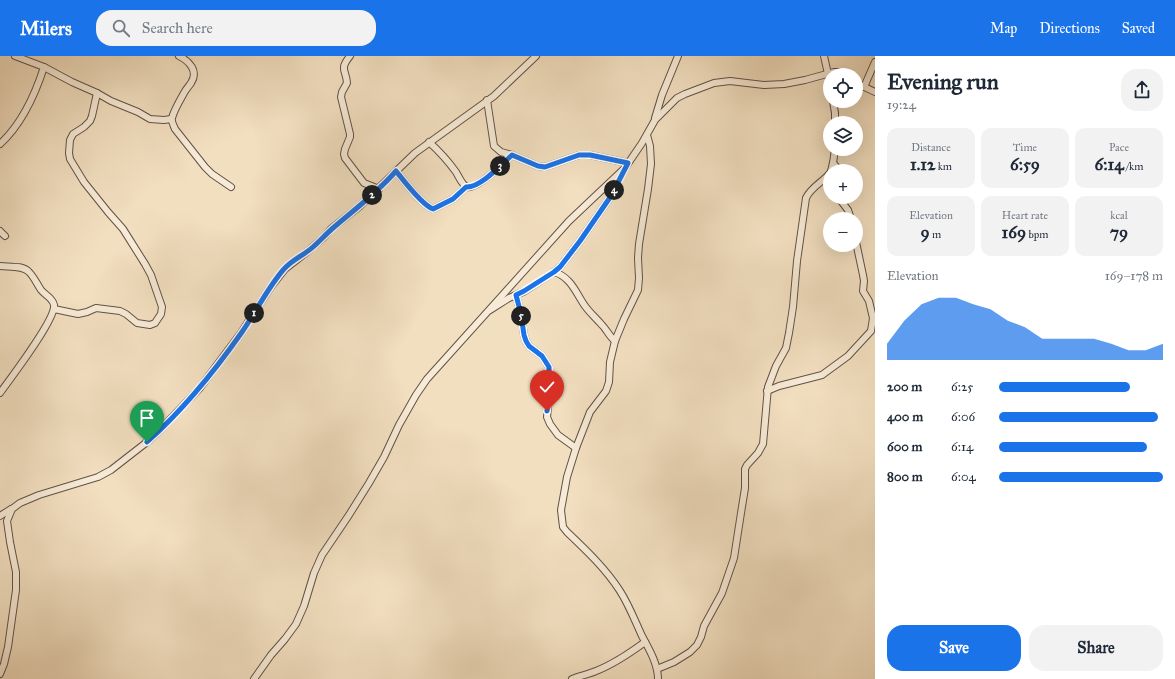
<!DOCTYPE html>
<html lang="en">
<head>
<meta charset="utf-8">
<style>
	:root { --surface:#fff; --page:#f2f2f3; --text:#1f2937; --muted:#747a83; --accent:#1a73e8 }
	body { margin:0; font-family:"IM FELL Great Primer",serif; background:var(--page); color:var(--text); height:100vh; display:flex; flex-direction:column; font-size:15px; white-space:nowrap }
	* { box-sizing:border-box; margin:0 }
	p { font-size:13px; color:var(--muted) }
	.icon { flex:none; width:22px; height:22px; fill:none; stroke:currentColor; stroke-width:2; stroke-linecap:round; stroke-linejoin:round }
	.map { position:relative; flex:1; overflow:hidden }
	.drawer { display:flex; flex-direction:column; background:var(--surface); width:300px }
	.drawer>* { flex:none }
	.buttons { position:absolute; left:823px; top:12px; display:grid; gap:8px }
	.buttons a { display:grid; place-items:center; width:40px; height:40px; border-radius:50%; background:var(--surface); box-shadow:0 4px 16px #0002; font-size:20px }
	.pin { position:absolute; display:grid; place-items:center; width:34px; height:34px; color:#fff; margin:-41px -17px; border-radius:50% 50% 50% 0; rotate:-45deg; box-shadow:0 0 4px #0007 }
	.pin .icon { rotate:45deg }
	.km { position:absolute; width:20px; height:20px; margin:-10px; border-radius:50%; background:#222; color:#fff; font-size:11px; line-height:20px; text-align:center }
	.round { display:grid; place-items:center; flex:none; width:42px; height:42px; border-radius:16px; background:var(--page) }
	.summary { display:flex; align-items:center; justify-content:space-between; height:68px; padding:0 12px }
	h1 { font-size:22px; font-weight:700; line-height:30px }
	.metrics { display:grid; grid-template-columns:repeat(3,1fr); gap:6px; height:68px; padding:4px 12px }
	.metrics div { display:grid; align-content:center; border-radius:10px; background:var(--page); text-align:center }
	.metrics b { font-size:17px; font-weight:700 }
	.metrics small { font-size:11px; font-weight:400 }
	.metrics p { font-size:11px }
	.chart { height:112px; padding:8px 12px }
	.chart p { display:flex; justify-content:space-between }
	.chart svg { width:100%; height:72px; margin-top:4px; fill:var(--accent); opacity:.7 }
	.action { display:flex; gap:8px; margin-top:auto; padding:8px 12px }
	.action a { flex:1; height:46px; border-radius:16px; background:var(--accent); color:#fff; font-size:16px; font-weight:700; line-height:46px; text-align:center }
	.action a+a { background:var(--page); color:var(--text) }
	ul { padding:0 12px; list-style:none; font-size:13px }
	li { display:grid; grid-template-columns:64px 48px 1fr; align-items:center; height:30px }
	li i { height:10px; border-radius:5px; background:var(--accent) }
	header { display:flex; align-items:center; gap:24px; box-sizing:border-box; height:56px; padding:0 20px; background:var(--accent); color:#fff }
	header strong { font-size:19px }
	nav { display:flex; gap:22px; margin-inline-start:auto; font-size:14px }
	.search { width:280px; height:36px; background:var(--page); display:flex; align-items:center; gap:10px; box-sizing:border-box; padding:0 14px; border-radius:16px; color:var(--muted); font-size:15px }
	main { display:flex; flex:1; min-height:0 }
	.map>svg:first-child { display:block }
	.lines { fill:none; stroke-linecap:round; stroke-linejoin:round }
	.street-casing { stroke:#605346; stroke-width:8 }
	.street { stroke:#f7ead6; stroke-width:6 }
	.route-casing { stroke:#fff; stroke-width:8 }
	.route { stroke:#1a73e8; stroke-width:5 }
</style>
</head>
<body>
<header>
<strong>Milers</strong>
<div class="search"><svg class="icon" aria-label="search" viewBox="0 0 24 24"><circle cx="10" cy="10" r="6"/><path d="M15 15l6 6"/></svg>Search here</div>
<nav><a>Map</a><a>Directions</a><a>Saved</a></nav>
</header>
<main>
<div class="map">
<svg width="875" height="623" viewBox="0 0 875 623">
	<rect width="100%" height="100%" fill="#f2dfc0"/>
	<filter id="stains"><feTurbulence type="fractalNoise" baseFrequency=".005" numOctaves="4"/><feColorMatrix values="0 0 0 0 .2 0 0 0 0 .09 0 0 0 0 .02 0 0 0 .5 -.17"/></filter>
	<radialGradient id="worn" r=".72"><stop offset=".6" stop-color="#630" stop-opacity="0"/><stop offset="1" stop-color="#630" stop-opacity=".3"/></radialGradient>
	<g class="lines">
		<g class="street-casing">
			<g id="street">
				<path d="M15 0 44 11 72 26 97 37 111 45 138 56 150 63 164 64 171 63"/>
				<path d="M179 0C189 5 199 15 191 27 189 30 186 33 184 37 180 44 174 54 172 62 171 66 174 70 175 73L205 111 212 118 231 131"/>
				<path d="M350 0C339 14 346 13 347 27L342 36 341 41 350 78V81L345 93 344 98 345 102 364 127 379 133"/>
				<path d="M824 0 830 27"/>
				<path d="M856 27 875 36"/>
				<path d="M864 31 875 6"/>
				<path d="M487 44 494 90 501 96 512 99 538 110 545 111 579 99H590L628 107"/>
				<path d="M833 45 835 57V67"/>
				<path d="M655 62 662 39 678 0"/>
				<path d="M647 79 650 90 651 108 648 133 639 188 638 202 639 222 638 234 624 263 615 285 610 306 609 326 606 335 590 356 576 392 567 421 561 454 563 471 567 476C586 494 606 513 620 535 629 549 635 565 642 580 649 593 658 608 658 623"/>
				<path d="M429 86C439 95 448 105 456 116 459 121 462 129 467 131 476 134 505 106 512 99"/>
				<path d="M0 88C22 68 35 39 44 11"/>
				<path d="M833 107 840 115"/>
				<path d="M396 115C404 125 422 149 433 153L453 143 466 131"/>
				<path d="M831 115 833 107 835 93"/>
				<path d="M841 141V145L848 154 851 163"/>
				<path d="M0 175 5 180"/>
				<path d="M0 210C9 211 23 209 29 216 34 221 37 228 41 234 45 239 53 242 54 249 56 263 10 323 0 337"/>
				<path d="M554 216C571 221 576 237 585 250 590 257 596 262 602 269 607 274 609 280 615 285"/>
				<path d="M516 239 521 258 524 279 526 285 529 290 542 300 549 311V341L547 361 550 368 558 379 576 392"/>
				<path d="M54 253 78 258 87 256 96 252 120 255 126 258 137 267 150 269 155 267 161 258 162 251 151 219 145 208 123 173 108 156 84 126 70 103 69 97 70 84 73 78 84 71 90 65 92 60 97 37"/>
				<path d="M490 254 509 242 525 235 554 216 560 211 580 185 611 140 623 115"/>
				<path d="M767 335 779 330 822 319 848 300 871 275 873 262 869 245 863 235 864 225 863 219 856 186"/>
				<path d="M0 460 11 453"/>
				<path d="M657 613 674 606 690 596 697 589 701 581 704 570 722 537 734 502 741 457 745 432V413L747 409 758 397 763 388 768 331 776 310 786 292 789 277 793 251 797 205 806 142C811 131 823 126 830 117"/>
				<path d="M0 618 4 608 8 591 16 534V516L10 486 7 465 12 453 20 447 39 439 98 421 111 414 147 386 157 377 199 333 241 277 270 232 285 213 308 195 323 182 331 173 360 150 415 97 494 40 536 0"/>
				<path d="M254 623 271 599 285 583 296 568 304 550 314 517 322 499 349 459 369 427 384 401 399 369 416 339 427 323 569 165 625 112 642 87 655 64 677 42 685 38 714 27 730 25 764 29 784 28 805 24 834 16H838L844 19"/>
				<path d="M572 623C580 620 589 618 596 615 614 608 630 597 645 586"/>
			</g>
		</g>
		<use href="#street" class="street"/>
	</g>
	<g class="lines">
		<g class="route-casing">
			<path id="route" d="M147 386C183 354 214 316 242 276 256 256 268 231 284 213 292 204 304 199 313 191 320 185 326 178 333 172 354 154 377 137 396 115 404 125 422 149 433 153L453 143 466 131C480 132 502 108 512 99L538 110 545 111 579 99H590L628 107 611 140 580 185 560 211 554 216 524 235 516 239 521 258 524 279 526 285 529 290 542 300 549 311V341L547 355"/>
		</g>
		<use href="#route" class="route"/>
	</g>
	<rect width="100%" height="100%" filter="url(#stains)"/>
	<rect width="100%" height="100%" fill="url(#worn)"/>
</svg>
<div class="buttons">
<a><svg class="icon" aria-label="locate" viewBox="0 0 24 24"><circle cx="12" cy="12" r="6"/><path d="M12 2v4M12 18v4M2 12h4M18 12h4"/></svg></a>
<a><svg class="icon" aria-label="layers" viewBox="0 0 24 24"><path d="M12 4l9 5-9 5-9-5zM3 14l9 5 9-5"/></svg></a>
<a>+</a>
<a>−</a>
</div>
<div class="pin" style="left:147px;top:386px;background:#1e9e55"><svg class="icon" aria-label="arrive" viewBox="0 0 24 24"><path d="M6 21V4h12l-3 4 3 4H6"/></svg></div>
<div class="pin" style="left:547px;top:355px;background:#d93025"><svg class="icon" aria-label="check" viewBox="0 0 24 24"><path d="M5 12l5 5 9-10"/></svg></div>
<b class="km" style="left:254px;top:257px">1</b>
<b class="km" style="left:372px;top:139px">2</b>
<b class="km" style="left:500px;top:110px">3</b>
<b class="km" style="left:614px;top:134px">4</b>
<b class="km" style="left:521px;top:260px">5</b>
</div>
<section class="drawer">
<div class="summary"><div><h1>Evening run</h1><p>19:24</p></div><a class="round"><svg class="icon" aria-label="share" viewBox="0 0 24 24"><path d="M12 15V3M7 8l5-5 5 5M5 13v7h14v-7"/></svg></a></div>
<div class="metrics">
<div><p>Distance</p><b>1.12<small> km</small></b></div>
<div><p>Time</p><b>6:59</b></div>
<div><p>Pace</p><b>6:14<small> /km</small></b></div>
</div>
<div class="metrics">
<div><p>Elevation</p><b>9<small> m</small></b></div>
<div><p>Heart rate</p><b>169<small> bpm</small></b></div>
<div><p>kcal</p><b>79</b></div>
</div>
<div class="chart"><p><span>Elevation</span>169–178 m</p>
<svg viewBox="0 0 160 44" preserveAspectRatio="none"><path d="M0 44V34L10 20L20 10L30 6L40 6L50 10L60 13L70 20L80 24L90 31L100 31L110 31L120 31L130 34L140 38L150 38L160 34V44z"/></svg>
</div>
<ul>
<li><b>200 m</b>6:25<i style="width:80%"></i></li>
<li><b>400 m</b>6:06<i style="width:97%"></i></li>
<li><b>600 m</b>6:14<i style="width:90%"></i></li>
<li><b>800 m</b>6:04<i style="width:100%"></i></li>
</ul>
<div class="action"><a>Save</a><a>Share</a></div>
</section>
</main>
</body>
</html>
